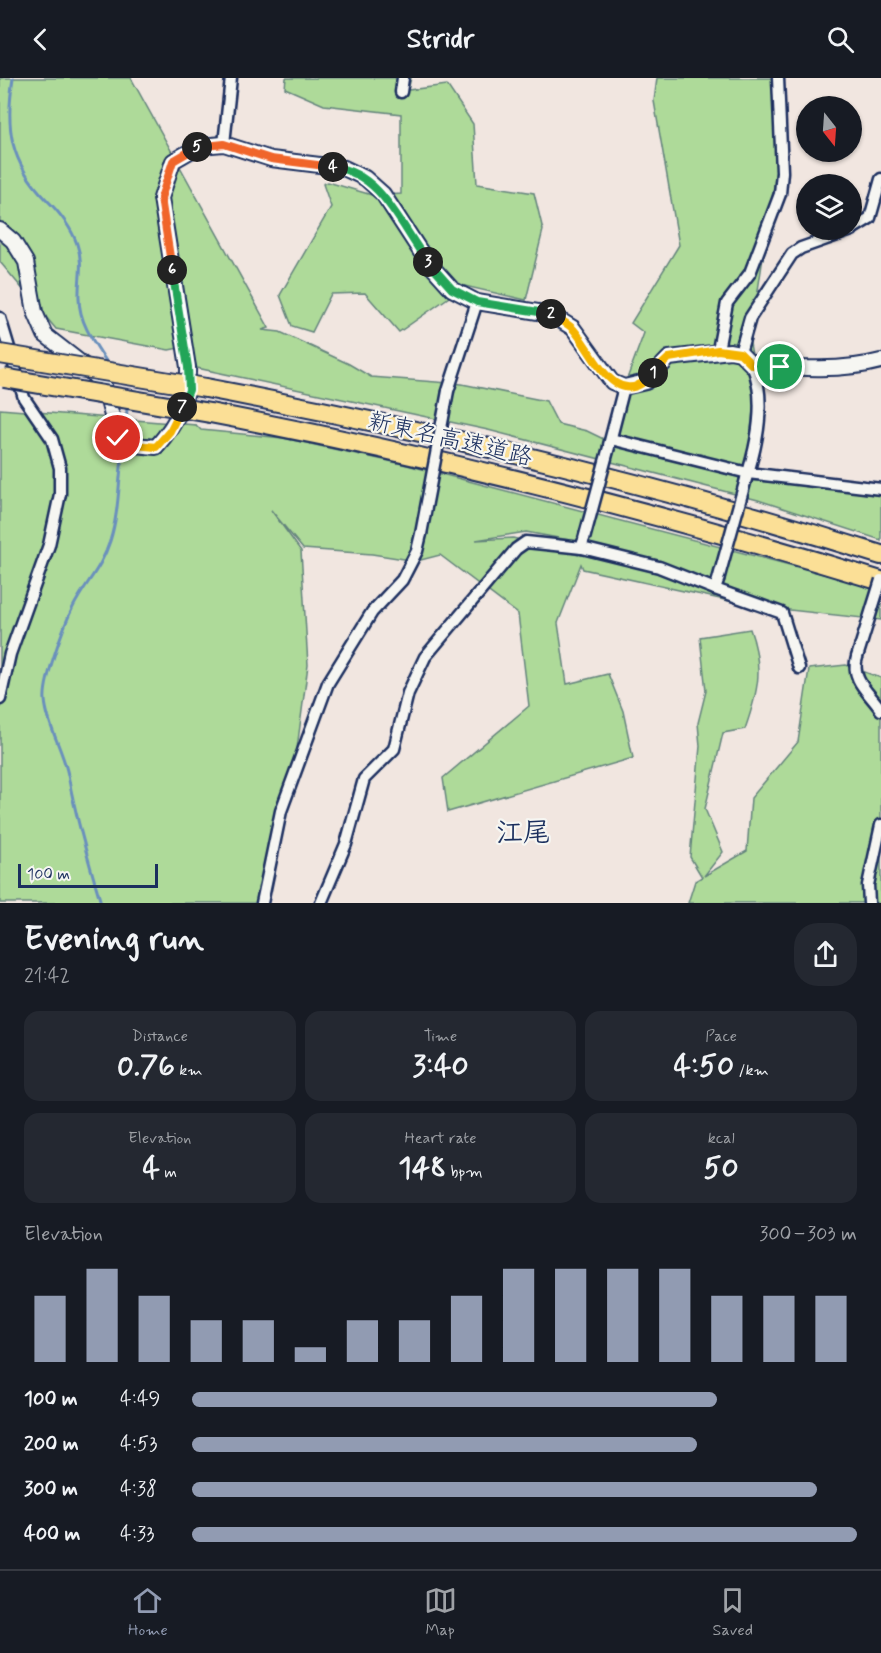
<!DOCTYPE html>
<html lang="en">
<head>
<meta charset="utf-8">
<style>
	:root { --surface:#171b24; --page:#242831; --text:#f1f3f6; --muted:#9ea1a6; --line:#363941; --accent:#919bb2 }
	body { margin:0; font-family:Mynerve,"Klee One",sans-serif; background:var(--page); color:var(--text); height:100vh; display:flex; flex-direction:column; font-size:22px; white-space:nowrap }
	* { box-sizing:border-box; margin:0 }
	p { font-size:20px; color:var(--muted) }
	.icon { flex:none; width:33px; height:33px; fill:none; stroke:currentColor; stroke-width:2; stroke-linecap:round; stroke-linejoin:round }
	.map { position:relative; height:825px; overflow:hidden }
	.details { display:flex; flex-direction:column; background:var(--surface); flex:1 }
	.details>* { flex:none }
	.needle { width:39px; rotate:163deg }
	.buttons { position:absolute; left:796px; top:18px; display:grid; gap:12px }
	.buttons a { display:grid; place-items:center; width:66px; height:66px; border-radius:50%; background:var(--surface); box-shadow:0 2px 4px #0004; font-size:30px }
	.scale { position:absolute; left:18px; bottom:15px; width:140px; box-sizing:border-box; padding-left:6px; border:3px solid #1b2f5e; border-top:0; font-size:16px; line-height:21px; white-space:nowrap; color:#1b2f5e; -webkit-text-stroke:4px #f6f6f2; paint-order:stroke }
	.pin { position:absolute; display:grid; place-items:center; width:51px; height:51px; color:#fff; margin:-26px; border:3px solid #fff; border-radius:50%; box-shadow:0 2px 6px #0007 }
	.km { position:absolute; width:30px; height:30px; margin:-15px; border-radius:50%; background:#222; color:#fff; font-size:16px; line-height:30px; text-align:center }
	.round { display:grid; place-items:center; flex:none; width:63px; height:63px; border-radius:24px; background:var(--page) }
	.overview { display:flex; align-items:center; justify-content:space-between; height:102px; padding:0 24px }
	h1 { font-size:33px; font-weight:800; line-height:45px }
	.metrics { display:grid; grid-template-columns:repeat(3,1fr); gap:9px; height:102px; padding:6px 24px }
	.metrics div { display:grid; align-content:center; border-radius:15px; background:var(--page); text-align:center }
	.metrics b { font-size:30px; font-weight:800 }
	.metrics small { font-size:16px; font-weight:400 }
	.metrics p { font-size:16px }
	.chart { height:168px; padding:12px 24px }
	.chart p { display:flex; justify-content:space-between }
	.chart svg { width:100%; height:108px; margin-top:6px; stroke:var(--accent); stroke-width:6 }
	ul { padding:0 24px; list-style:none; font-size:20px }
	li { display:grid; grid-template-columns:96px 72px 1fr; align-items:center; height:45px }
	li i { height:15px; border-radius:8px; background:var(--accent) }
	header { display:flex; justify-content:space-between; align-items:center; height:78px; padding:0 24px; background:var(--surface); font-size:27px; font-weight:800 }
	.tab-bar { display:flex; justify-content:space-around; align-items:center; height:84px; border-top:2px solid var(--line); background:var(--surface); font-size:16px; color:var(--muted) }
	.tab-bar a { display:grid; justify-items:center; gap:3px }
	.tab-bar .current { color:var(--accent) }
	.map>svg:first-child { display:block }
	.green { fill:#aeda99; stroke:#64847c; stroke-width:1.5; fill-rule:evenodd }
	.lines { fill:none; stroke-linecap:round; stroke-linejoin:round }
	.stream { stroke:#6a90bc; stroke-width:3 }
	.street-casing { stroke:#1b2f5e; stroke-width:15 }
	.secondary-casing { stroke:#1b2f5e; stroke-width:18 }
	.highway-casing { stroke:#1b2f5e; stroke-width:22 }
	.street { stroke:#f6f6f2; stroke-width:10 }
	.secondary { stroke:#f6f6f2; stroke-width:14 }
	.highway { stroke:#fbdf96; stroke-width:18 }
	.street-bridge-casing { stroke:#1b2f5e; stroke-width:15; stroke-linecap:butt }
	.highway-bridge-casing { stroke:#1b2f5e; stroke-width:22; stroke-linecap:butt }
	.street-bridge { stroke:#f6f6f2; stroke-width:10 }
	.highway-bridge { stroke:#fbdf96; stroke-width:18 }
	.split-1-casing { stroke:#fff; stroke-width:12 }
	.split-2-casing { stroke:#fff; stroke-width:12 }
	.split-3-casing { stroke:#fff; stroke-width:12 }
	.split-4-casing { stroke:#fff; stroke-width:12 }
	.split-5-casing { stroke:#fff; stroke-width:12 }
	.split-6-casing { stroke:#fff; stroke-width:12 }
	.split-7-casing { stroke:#fff; stroke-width:12 }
	.split-8-casing { stroke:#fff; stroke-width:12 }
	.split-1 { stroke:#f5b400; stroke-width:8 }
	.split-2 { stroke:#f5b400; stroke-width:8 }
	.split-3 { stroke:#22a559; stroke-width:8 }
	.split-4 { stroke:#22a559; stroke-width:8 }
	.split-5 { stroke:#f0652b; stroke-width:8 }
	.split-6 { stroke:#f0652b; stroke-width:8 }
	.split-7 { stroke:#22a559; stroke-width:8 }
	.split-8 { stroke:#f5b400; stroke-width:8 }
	.labels { text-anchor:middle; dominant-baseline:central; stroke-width:4.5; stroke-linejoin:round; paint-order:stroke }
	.street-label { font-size:24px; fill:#1b2f5e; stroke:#f6f6f2 }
	.quarter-label { font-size:27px; font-weight:bold; fill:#1b2f5e; stroke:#f6f6f2 }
</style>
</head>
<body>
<header><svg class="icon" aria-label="back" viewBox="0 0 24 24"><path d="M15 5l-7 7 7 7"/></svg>Stridr<svg class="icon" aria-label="search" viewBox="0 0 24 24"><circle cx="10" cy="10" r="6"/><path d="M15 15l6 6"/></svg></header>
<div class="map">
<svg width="881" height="825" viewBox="0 0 881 825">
	<rect width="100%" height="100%" fill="#f1e6e0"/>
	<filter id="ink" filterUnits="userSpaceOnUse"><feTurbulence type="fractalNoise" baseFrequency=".0167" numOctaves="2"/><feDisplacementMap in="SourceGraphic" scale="12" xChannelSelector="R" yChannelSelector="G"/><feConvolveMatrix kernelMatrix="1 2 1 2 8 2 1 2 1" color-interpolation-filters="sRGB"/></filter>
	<g filter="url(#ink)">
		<g class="green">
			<path d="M0 0H131L269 250 262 252 280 254 349 286 371 299 462 306 546 323 558 346 587 353 622 370 755 403 804 406 881 418V462L758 422 488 352 197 290 189 268 169 272 56 251 0 184Z"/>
			<path d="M286 0H411L408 12 447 7 473 46 477 106 534 115 543 152 526 222 465 208 399 254 365 215 331 216 312 254 292 248 280 217 331 129 323 106 328 104 375 118 401 116V36L324 27 285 10Z"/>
			<path d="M657 0H778L776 94 750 265 756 302 747 391 611 361 624 309 644 255 631 245 679 167 654 23Z"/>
			<path d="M0 331 196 347 201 352 283 360 407 387 866 507 881 513V542L752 528 583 491 581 486 558 545 567 606 608 596 623 633 633 680 448 734 443 700 529 628 518 536 440 477 417 483 372 476 303 471 271 432 301 473 308 587 294 693 259 825H0ZM526 454 574 463 578 477 513 460 476 462Z"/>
			<path d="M750 551C764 590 758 614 745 651L723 655 705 731 723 774 704 798 747 773 751 720 798 664 809 591 846 587 881 600V825H688L695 803 702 799 690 779 700 668 698 645 706 613 700 559Z"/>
		</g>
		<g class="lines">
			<g class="stream">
				<path d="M13 0C5 50 10 84 46 121 59 134 71 149 77 166 84 186 78 201 79 220 79 245 95 266 108 286"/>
				<path d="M126 358 127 326"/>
				<path d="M101 825C88 782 76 740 68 697 63 672 47 647 45 622 43 603 66 540 77 522 89 501 102 488 110 463 120 432 118 399 124 368"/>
			</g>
			<g class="street-casing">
				<g id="street">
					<path d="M401 14 403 0"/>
					<path d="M224 66 231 0"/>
					<path d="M852 151 870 140 881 101"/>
					<path d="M0 240 24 320 52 361 60 390V416L49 467 10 576 0 621"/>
					<path d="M718 272 727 225 750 195 780 116 782 94 778 0"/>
					<path d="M740 275 750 240 792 176 801 170 852 152"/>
					<path d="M448 313 477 224"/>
					<path d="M611 361 748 395 881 411"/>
					<path d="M609 367 624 309"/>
					<path d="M746 401C757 367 767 321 752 287"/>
					<path d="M583 464 582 470 659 489 715 511 718 502"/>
					<path d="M715 511 782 535 799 590"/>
					<path d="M857 579C850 602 869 614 881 632"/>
					<path d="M262 825 281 733 328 605 372 534 402 502 417 473 421 456"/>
					<path d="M321 825 346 766 364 701 394 671 408 615 425 579 516 471 526 464 582 470"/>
					<path d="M869 825 868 807 881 747"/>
				</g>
			</g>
			<g class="secondary-casing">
				<path id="secondary" d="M0 152 13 163 26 184 35 234 45 257 85 288 104 308 118 360 134 367 156 369C178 344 189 322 188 289L161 120 173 83 199 68 224 66 271 81 344 90 365 100 383 116 426 182 452 211 477 224 550 236 573 250 612 304 624 309 646 304 669 280 730 273 740 275 752 287C794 290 841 294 881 283"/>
			</g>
			<g class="highway-casing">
				<g id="highway">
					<path d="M206 310C434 353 660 407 881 477"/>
					<path d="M210 335C436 378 660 435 881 503"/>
				</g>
			</g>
			<use href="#street" class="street"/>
			<use href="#secondary" class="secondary"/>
			<use href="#highway" class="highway"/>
			<g class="street-bridge-casing">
				<g id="street-bridge">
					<path d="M421 456 448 313"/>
					<path d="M584 461 609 369"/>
					<path d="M718 502 746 401"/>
					<path d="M857 579 881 502"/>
				</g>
			</g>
			<g class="highway-bridge-casing">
				<g id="highway-bridge">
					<path d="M0 276 206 310"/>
					<path d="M4 300 210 335"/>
				</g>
			</g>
			<use href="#street-bridge" class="street-bridge"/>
			<use href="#highway-bridge" class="highway-bridge"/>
		</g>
	</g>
	<g class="lines" filter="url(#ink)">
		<g class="split-1-casing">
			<path id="split-1" d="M653 295 669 280 718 272 740 275 752 287 780 289"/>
		</g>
		<g class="split-2-casing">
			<path id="split-2" d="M551 236C558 241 568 245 574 252 593 274 617 338 653 295"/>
		</g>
		<g class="split-3-casing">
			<path id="split-3" d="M428 184 452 211 477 224 551 236"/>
		</g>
		<g class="split-4-casing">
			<path id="split-4" d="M333 89C382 95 401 149 428 184"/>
		</g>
		<g class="split-5-casing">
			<path id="split-5" d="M197 69 224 66 271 81 333 89"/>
		</g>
		<g class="split-6-casing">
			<path id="split-6" d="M172 192 161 120 173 83 197 69"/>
		</g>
		<g class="split-7-casing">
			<path id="split-7" d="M172 192 188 289 189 312 182 329"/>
		</g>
		<g class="split-8-casing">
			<path id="split-8" d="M118 360 135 367 156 369 170 353 182 329"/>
		</g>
		<use href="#split-1" class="split-1"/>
		<use href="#split-2" class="split-2"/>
		<use href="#split-3" class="split-3"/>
		<use href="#split-4" class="split-4"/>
		<use href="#split-5" class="split-5"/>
		<use href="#split-6" class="split-6"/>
		<use href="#split-7" class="split-7"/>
		<use href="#split-8" class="split-8"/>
	</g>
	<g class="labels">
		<g class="street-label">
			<text transform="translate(450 362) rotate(13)">新東名高速道路</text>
		</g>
		<g class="quarter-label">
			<text x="523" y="755">江尾</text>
		</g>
	</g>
</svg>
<div class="buttons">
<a><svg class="needle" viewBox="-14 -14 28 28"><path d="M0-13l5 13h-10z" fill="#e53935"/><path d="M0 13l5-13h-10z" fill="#9ea1a6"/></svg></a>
<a><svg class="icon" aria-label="layers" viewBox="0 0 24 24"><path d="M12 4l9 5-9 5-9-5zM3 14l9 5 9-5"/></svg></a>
</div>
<div class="scale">100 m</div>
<div class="pin" style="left:780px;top:289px;background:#1e9e55"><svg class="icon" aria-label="arrive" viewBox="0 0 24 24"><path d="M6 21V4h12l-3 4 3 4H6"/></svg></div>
<div class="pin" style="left:118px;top:360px;background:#d93025"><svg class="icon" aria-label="check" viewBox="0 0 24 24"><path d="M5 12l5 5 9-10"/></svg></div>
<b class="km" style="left:653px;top:295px">1</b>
<b class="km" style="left:551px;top:236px">2</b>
<b class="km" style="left:428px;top:184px">3</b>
<b class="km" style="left:333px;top:89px">4</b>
<b class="km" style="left:197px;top:69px">5</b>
<b class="km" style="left:172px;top:192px">6</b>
<b class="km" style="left:182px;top:329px">7</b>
</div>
<section class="details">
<div class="overview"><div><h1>Evening run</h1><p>21:42</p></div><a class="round"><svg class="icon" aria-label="share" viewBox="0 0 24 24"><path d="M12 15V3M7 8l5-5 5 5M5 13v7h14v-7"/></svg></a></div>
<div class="metrics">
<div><p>Distance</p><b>0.76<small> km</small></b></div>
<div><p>Time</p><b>3:40</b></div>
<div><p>Pace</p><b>4:50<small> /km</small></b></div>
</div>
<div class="metrics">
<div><p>Elevation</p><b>4<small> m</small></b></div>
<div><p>Heart rate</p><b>148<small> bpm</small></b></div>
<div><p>kcal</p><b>50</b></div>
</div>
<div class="chart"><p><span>Elevation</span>300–303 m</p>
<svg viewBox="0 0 160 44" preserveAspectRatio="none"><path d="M5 44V17M15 44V6M25 44V17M35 44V27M45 44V27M55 44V38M65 44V27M75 44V27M85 44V17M95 44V6M105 44V6M115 44V6M125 44V6M135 44V17M145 44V17M155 44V17"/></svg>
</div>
<ul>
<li><b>100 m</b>4:49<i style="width:79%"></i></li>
<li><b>200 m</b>4:53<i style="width:76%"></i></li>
<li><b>300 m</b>4:38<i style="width:94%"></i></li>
<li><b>400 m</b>4:33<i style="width:100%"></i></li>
</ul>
</section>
<nav class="tab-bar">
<a class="current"><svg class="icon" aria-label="home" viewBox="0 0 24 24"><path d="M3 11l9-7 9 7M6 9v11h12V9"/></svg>Home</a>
<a><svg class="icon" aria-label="map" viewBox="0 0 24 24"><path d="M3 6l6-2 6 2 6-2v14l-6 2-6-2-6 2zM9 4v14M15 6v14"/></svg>Map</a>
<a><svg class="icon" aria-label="saved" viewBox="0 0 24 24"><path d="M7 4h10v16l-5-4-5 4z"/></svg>Saved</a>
</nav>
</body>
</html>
